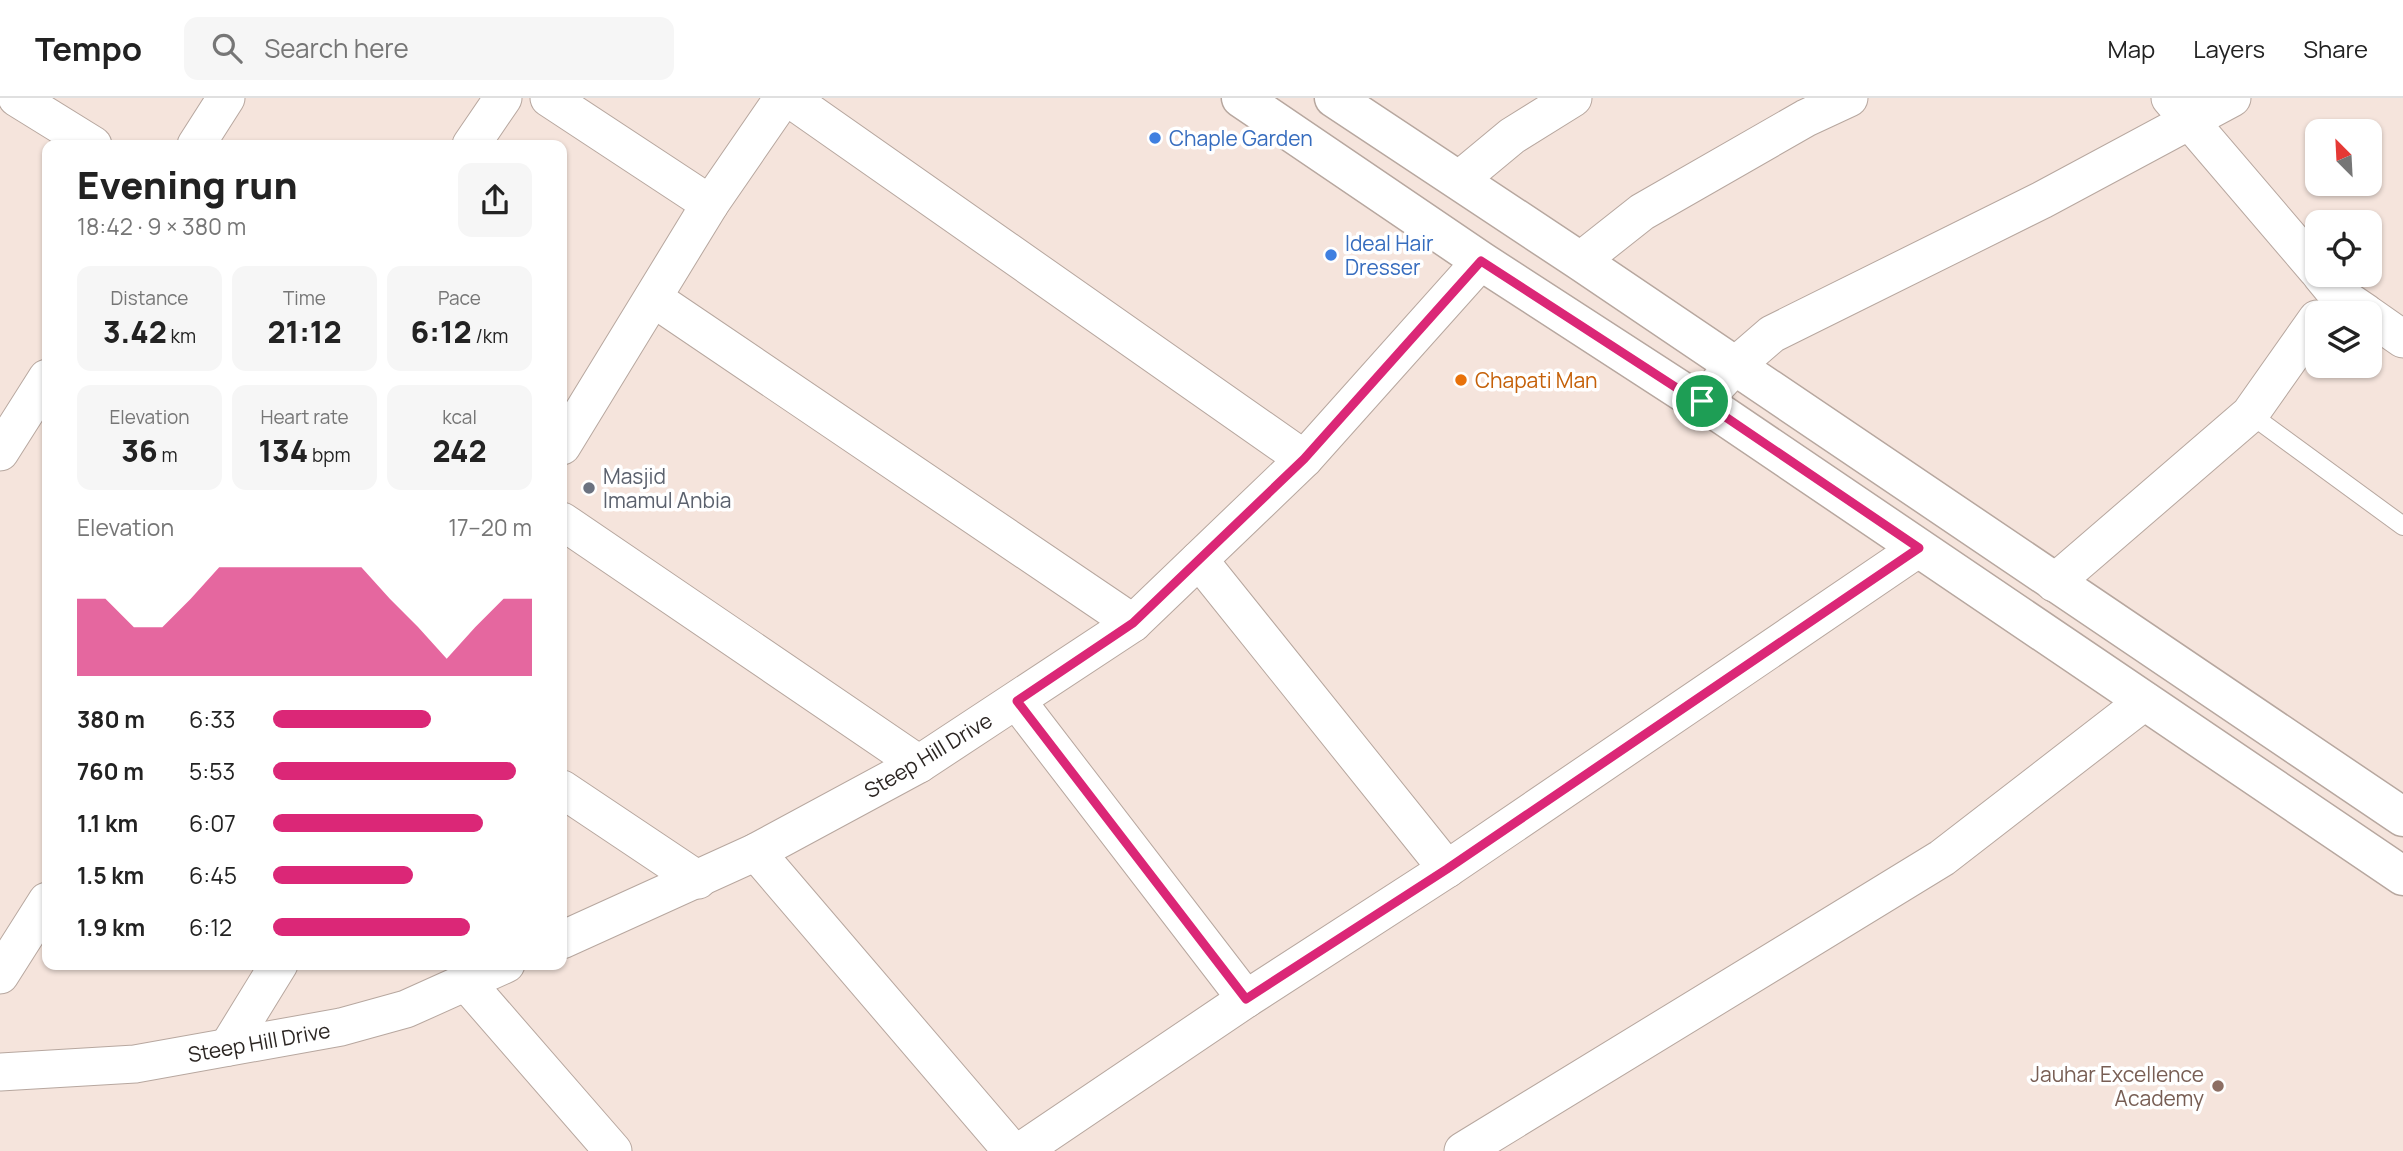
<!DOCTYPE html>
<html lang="en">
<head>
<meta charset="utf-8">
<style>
	:root { --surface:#fff; --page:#f6f6f6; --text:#222; --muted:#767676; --line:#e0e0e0; --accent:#db2777 }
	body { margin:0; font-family:Manrope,sans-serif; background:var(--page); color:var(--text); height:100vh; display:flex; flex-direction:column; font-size:26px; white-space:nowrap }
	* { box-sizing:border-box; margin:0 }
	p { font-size:23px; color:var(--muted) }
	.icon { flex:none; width:38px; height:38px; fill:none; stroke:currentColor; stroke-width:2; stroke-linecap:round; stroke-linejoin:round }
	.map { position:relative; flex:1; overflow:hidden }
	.side { position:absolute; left:42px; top:42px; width:525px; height:830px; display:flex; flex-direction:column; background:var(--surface); border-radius:14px; box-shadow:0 2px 5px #0004 }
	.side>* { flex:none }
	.needle { width:46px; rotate:336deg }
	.controls { position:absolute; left:2305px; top:21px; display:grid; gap:14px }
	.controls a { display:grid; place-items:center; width:77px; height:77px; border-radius:14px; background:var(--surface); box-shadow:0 2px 5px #0004; font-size:35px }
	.pin { position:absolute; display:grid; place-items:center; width:60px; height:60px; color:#fff; margin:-30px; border:4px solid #fff; border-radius:50%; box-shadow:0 2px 7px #0007 }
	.round { display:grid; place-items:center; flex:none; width:74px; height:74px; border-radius:14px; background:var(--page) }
	.overview { display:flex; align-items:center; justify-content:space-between; height:119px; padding:0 35px }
	h1 { font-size:38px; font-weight:800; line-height:52px }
	.metrics { display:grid; grid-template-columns:repeat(3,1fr); gap:10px; height:119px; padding:7px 35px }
	.metrics div { display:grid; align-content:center; border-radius:14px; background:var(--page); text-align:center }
	.metrics b { font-size:30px; font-weight:800 }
	.metrics small { font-size:19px; font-weight:400 }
	.metrics p { font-size:19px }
	.chart { height:196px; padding:14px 35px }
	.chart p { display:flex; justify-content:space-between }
	.chart svg { width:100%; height:126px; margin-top:7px; fill:var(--accent); opacity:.7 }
	ul { padding:0 35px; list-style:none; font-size:23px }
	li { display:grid; grid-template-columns:112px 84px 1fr; align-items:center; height:52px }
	li i { height:18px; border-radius:9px; background:var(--accent) }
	header { display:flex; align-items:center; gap:42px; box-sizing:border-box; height:98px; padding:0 35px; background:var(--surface); border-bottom:2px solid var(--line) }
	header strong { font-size:33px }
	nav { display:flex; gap:38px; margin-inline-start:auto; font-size:24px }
	.search { width:490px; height:63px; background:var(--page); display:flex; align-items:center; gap:18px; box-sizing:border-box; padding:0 24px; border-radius:14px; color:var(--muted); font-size:26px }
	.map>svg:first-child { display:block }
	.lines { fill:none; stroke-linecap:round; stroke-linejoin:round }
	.service-casing { stroke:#b7a79f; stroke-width:20 }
	.minor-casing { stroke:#b7a79f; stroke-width:39 }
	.tertiary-casing { stroke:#b7a79f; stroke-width:41 }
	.service { stroke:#fff; stroke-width:18 }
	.minor { stroke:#fff; stroke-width:37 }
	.tertiary { stroke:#fff; stroke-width:38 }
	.route-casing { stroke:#fff; stroke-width:14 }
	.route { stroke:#db2777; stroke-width:9 }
	.shop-dot { fill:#3f7fe0; stroke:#fff; stroke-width:2.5 }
	.food-dot { fill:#e8710a; stroke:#fff; stroke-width:2.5 }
	.worship-dot { fill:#6b7280; stroke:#fff; stroke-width:2.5 }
	.education-dot { fill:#8d6e63; stroke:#fff; stroke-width:2.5 }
	.labels { text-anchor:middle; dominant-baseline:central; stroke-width:7; stroke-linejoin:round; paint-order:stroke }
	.shop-label { font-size:21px; fill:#366cbe; stroke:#fff; text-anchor:start }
	.food-label { font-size:21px; fill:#c56008; stroke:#fff; text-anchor:start }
	.worship-label { font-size:21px; fill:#5b616d; stroke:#fff; text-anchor:start }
	.street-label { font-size:21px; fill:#2c2623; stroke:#fff }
	.education-label { font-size:21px; fill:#785e54; stroke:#fff; text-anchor:end }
</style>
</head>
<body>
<header>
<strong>Tempo</strong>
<div class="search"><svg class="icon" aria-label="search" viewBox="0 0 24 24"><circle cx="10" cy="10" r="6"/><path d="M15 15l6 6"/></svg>Search here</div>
<nav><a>Map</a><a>Layers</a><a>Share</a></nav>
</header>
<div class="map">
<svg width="2403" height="1053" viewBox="0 0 2403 1053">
	<rect width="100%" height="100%" fill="#f5e4dc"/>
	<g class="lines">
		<g class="service-casing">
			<path id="service" d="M2250 316 2403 428"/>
		</g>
		<g class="minor-casing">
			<g id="minor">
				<path d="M17 0 93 47"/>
				<path d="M549 0 710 106"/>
				<path d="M789 0 1304 361"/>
				<path d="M2170 0 2317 172"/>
				<path d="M196 47 226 0"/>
				<path d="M471 47 503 0"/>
				<path d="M1459 82 1512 38 1573 0"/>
				<path d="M1580 163 1642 114 1806 20 1849 0"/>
				<path d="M2321 177 2335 194 2366 215"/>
				<path d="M653 200 1133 525"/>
				<path d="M2370 218 2403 241"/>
				<path d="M1702 303 1735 268 1772 236 2042 102 2232 0"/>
				<path d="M562 348 710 106 783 0"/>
				<path d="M0 354 47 280"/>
				<path d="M562 423 919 666"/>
				<path d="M1199 462 1447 771"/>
				<path d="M2054 485 2250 316 2317 221"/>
				<path d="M1017 603 1246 901"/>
				<path d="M562 691 698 782"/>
				<path d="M756 754 1012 1053"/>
				<path d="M562 842 756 754 919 666 1133 525 1304 361 1481 163"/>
				<path d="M0 877 47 803"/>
				<path d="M466 884 613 1053"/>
				<path d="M228 949 279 866"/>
				<path d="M0 974 135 966 341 929 406 911 506 866"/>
				<path d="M1021 1053 1246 901 1447 771 1919 450"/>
				<path d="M1463 1053 1942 760 2145 603"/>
			</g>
		</g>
		<g class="tertiary-casing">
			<g id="tertiary">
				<path d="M1241 0 1481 163 1683 294 1702 303 2403 778"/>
				<path d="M1334 0 1580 163 2403 719"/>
			</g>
		</g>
		<use href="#service" class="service"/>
		<use href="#minor" class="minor"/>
		<use href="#tertiary" class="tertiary"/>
	</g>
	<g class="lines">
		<g class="route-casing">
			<path id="route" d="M1481 163 1683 294 1702 303 1919 450 1447 771 1246 901 1017 603 1133 525 1304 361Z"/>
		</g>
		<use href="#route" class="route"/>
	</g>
	<g class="shop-dot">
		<circle cx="1155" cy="40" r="7"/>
		<circle cx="1331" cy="157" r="7"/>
	</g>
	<circle class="food-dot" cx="1461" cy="282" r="7"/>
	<circle class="worship-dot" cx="589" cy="390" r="7"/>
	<circle class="education-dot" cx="2218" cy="988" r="7"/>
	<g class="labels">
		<g class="shop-label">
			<text x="1169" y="40">Chaple Garden</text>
			<text x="1345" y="145">Ideal Hair<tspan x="1345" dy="24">Dresser</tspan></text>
		</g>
		<g class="food-label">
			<text x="1475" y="282">Chapati Man</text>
		</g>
		<g class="worship-label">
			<text x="603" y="378">Masjid<tspan x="603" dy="24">Imamul Anbia</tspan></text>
		</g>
		<g class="street-label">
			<text transform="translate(928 657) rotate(-31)">Steep Hill Drive</text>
			<text transform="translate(259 944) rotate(-10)">Steep Hill Drive</text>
		</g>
		<g class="education-label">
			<text x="2204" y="976">Jauhar Excellence<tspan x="2204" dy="24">Academy</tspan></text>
		</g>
	</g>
</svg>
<div class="controls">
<a><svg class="needle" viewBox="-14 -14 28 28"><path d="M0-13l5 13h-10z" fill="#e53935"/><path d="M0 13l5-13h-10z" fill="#767676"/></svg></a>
<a><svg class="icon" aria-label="locate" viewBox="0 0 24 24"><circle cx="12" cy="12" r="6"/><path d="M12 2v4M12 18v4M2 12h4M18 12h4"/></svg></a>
<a><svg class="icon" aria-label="layers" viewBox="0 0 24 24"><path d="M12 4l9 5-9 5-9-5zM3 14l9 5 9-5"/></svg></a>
</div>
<div class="pin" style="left:1702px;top:303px;background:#1e9e55"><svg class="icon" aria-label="arrive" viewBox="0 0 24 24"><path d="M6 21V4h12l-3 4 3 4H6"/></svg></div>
<section class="side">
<div class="overview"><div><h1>Evening run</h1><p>18:42 · 9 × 380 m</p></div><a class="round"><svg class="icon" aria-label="share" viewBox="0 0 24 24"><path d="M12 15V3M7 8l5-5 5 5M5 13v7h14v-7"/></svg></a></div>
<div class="metrics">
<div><p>Distance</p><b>3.42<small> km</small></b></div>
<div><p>Time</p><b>21:12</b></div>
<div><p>Pace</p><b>6:12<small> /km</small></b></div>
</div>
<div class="metrics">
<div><p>Elevation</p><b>36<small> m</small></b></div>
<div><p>Heart rate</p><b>134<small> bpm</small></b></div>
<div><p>kcal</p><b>242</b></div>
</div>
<div class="chart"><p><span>Elevation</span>17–20 m</p>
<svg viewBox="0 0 160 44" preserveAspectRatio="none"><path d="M0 44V17L10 17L20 27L30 27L40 17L50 6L60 6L70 6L80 6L90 6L100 6L110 17L120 27L130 38L140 27L150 17L160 17V44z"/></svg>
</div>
<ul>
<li><b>380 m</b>6:33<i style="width:61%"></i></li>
<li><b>760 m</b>5:53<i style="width:94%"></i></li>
<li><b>1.1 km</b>6:07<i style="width:81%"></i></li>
<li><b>1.5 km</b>6:45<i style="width:54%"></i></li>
<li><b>1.9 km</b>6:12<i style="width:76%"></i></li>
</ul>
</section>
</div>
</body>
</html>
